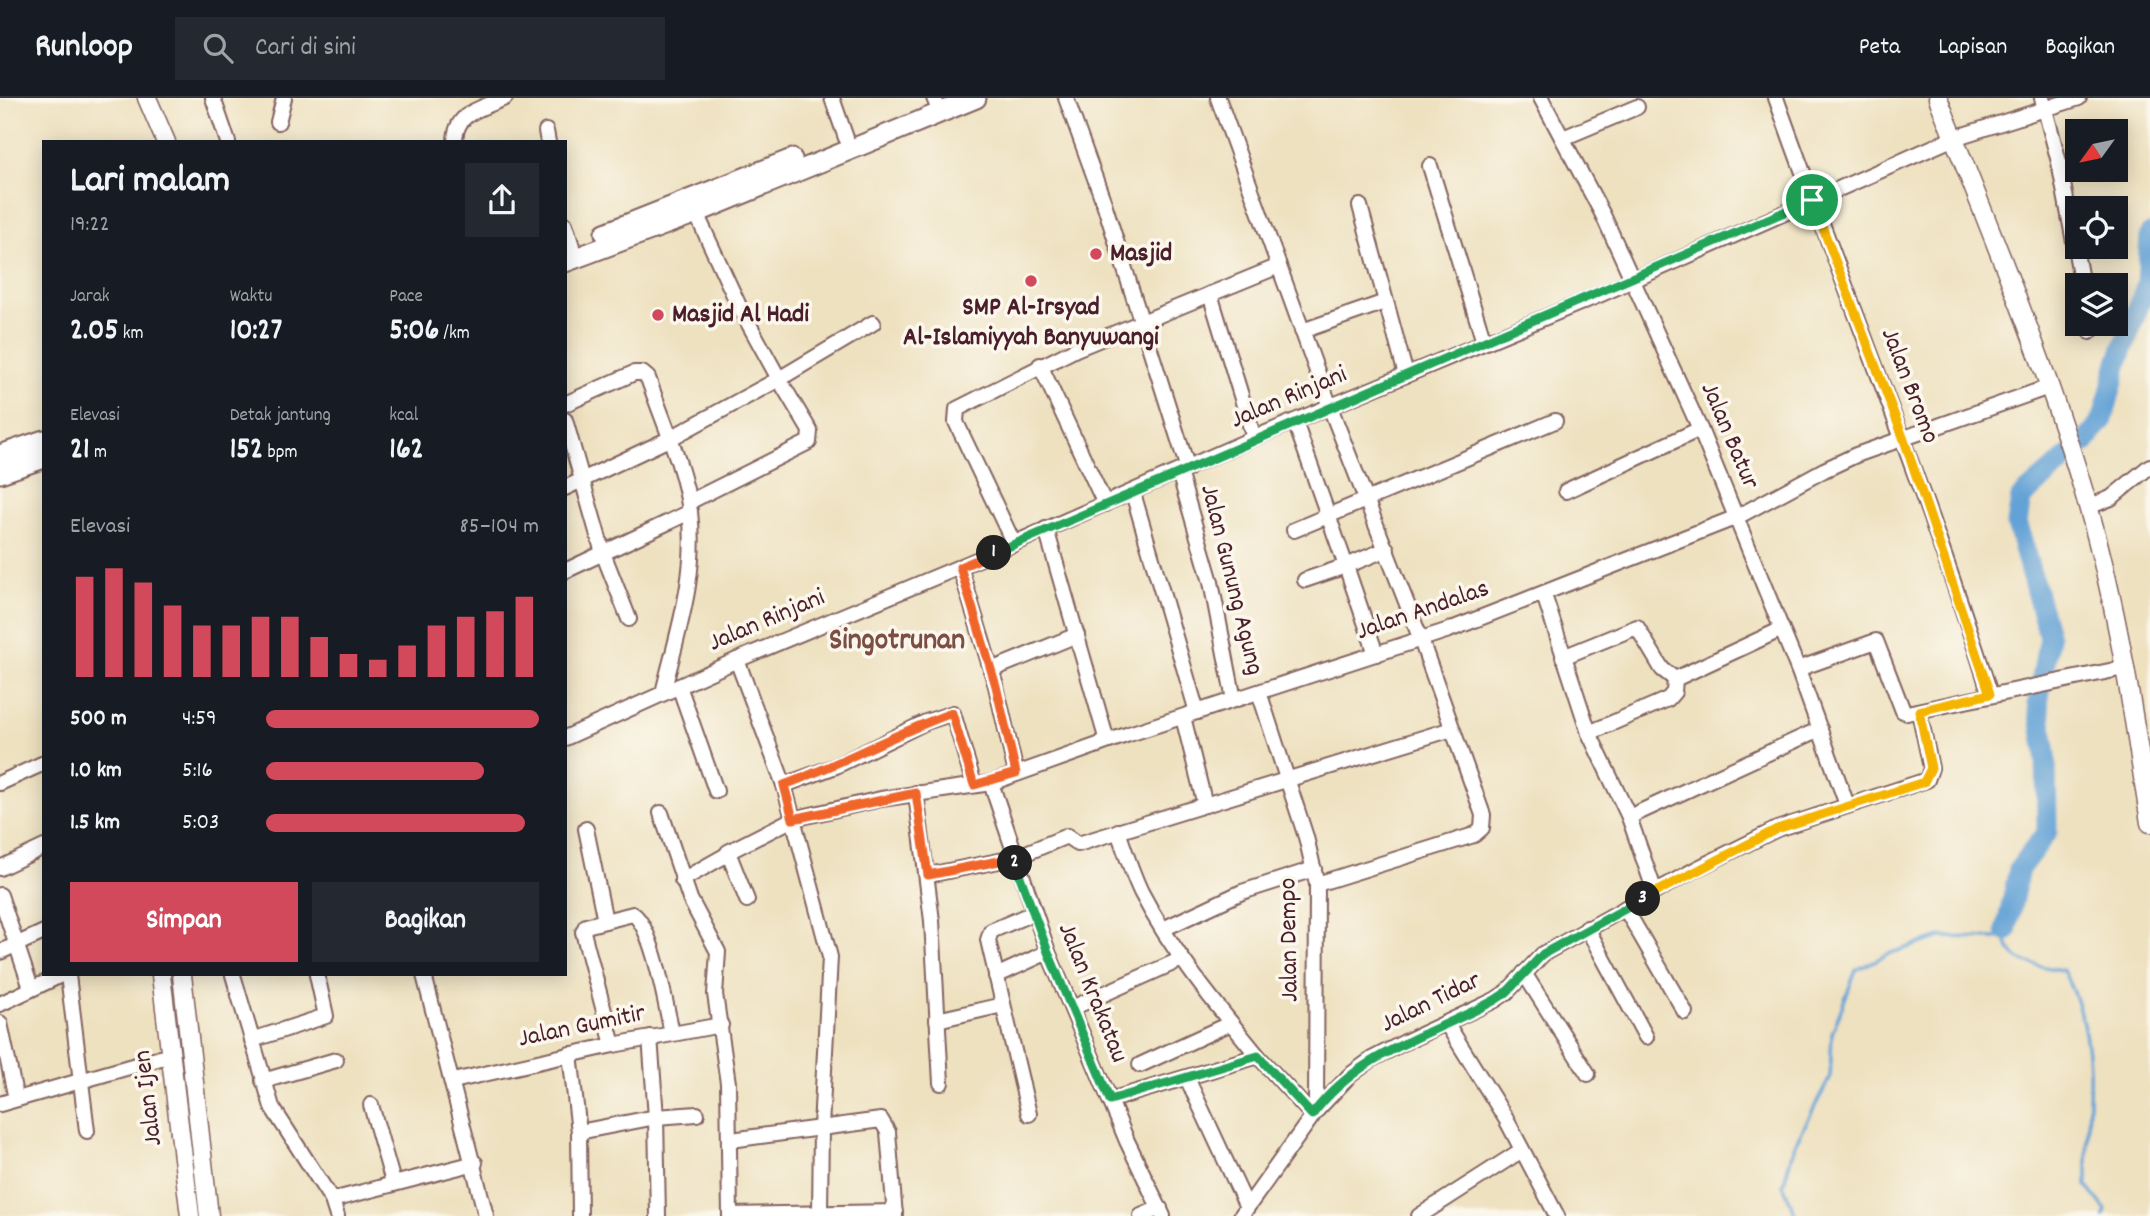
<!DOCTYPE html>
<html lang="id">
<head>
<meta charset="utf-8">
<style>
	:root { --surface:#171b24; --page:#242831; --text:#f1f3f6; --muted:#9ea1a6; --line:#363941; --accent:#d1495b }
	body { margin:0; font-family:Dekko,sans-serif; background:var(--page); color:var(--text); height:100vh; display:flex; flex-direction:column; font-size:26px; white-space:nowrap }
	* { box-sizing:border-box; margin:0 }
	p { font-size:23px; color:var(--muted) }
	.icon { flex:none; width:38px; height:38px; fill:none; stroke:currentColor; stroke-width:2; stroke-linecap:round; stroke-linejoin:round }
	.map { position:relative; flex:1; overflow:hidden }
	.sheet { position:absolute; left:42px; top:42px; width:525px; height:836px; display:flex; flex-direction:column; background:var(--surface); border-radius:0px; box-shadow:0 4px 18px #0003 }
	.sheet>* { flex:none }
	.needle { width:46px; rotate:237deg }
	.fabs { position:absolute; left:2065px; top:21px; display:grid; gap:14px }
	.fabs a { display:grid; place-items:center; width:63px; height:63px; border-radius:0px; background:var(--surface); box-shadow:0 4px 18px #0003; font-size:35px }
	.pin { position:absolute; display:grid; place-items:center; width:60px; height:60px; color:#fff; margin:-30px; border:4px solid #fff; border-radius:50%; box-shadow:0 2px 7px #0007 }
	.km { position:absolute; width:35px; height:35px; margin:-18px; border-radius:50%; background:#222; color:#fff; font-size:19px; line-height:35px; text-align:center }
	.round { display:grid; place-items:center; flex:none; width:74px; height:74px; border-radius:0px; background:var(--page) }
	.summary { display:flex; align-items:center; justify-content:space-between; height:119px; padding:0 28px }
	h1 { font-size:38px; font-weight:800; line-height:52px }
	.metrics { display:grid; grid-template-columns:repeat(3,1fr); gap:10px; height:119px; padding:7px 28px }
	.metrics div { display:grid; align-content:center }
	.metrics b { font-size:30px; font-weight:800 }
	.metrics small { font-size:19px; font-weight:400 }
	.metrics p { font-size:19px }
	.chart { height:196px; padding:14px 28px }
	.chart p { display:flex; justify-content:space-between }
	.chart svg { width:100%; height:126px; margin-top:7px; stroke:var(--accent); stroke-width:6 }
	.action { display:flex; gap:14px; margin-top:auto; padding:14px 28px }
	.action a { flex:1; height:80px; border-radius:0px; background:var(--accent); color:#fff; font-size:28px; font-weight:800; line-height:80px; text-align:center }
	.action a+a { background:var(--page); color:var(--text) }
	ul { padding:0 28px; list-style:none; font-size:23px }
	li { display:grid; grid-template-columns:112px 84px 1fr; align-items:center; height:52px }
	li i { height:18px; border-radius:9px; background:var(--accent) }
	header { display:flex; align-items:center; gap:42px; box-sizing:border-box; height:98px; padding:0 35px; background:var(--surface); border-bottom:2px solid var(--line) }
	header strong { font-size:33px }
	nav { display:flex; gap:38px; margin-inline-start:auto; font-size:24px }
	.search { width:490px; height:63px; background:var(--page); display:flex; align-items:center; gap:18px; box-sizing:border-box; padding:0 24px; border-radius:0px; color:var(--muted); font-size:26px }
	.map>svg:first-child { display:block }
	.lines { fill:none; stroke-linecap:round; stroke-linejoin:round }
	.stream { stroke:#64a2d6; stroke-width:3.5 }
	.river { stroke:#64a2d6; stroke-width:21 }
	.minor-casing { stroke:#83635f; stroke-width:18 }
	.tertiary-casing { stroke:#83635f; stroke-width:21 }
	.secondary-casing { stroke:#83635f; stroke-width:23 }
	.minor { stroke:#fff; stroke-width:14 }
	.tertiary { stroke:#fff; stroke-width:18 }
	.secondary { stroke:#fff; stroke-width:19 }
	.split-1-casing { stroke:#fff; stroke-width:14 }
	.split-2-casing { stroke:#fff; stroke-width:14 }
	.split-3-casing { stroke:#fff; stroke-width:14 }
	.split-4-casing { stroke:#fff; stroke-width:14 }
	.split-1 { stroke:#22a559; stroke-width:9 }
	.split-2 { stroke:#f0652b; stroke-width:9 }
	.split-3 { stroke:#22a559; stroke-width:9 }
	.split-4 { stroke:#f5b400; stroke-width:9 }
	.poi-dot { fill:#d1495b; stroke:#fbf7ec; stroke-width:2.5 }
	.labels { text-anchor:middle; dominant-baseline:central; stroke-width:7; stroke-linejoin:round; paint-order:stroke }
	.poi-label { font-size:26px; font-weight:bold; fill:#4a1f2b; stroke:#fbf7ec; text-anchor:start }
	.street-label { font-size:26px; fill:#4a1f2b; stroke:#fbf7ec }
	.quarter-label { font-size:30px; font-weight:bold; fill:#7c4e44; stroke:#fbf7ec }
</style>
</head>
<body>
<header>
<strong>Runloop</strong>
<div class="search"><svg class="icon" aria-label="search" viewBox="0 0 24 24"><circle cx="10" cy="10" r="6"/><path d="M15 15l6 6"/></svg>Cari di sini</div>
<nav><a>Peta</a><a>Lapisan</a><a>Bagikan</a></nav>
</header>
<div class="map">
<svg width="2150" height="1118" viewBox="0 0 2150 1118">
	<rect width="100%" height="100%" fill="#fbf7ec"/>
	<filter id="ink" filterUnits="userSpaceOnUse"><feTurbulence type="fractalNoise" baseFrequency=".0143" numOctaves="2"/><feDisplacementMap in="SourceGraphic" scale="14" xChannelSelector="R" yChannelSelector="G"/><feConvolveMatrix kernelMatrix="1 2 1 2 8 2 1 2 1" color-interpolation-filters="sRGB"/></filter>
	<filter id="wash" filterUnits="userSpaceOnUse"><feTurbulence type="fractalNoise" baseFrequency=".00686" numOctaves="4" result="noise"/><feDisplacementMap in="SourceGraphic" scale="28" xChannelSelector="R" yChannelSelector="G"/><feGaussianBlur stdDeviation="1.57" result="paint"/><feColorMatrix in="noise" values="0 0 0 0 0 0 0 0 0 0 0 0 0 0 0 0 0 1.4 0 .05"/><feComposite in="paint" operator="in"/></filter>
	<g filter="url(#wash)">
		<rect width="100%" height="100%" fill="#eee1c0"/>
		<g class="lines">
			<g class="stream">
				<path d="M2006 833C2004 865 2036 868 2063 872 2103 949 2085 1007 2087 1088L2106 1112 2104 1118"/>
				<path d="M1796 1118 1783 1087 1795 1046 1830 980 1832 935 1856 872 1888 856 1941 839 1997 840 2006 833"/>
			</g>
			<path class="river" d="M2006 833 2019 771 2047 734 2046 656 2038 605 2049 539 2017 426 2021 400 2085 344 2103 321 2118 264 2147 185 2150 136"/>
		</g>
	</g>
	<g filter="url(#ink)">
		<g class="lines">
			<g class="minor-casing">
				<g id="minor">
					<path d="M213 0 228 44"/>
					<path d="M832 0 846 40"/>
					<path d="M934 0 940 15"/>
					<path d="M1066 0 1104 105 1188 371"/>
					<path d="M1218 0 1330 309 1421 542 1483 717 1482 730 1474 737 1317 786"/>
					<path d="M1541 0 1603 117 1700 331 1798 571 1847 707"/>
					<path d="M1776 0C1847 199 1927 394 1990 596"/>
					<path d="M2042 0 2059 64 2082 187"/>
					<path d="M278 24 284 0"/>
					<path d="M546 33 548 44"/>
					<path d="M1563 40 1637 9"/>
					<path d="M455 44C455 13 482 11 505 0"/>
					<path d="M1430 68 1484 244"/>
					<path d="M1360 108 1406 277"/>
					<path d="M565 126 572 148"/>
					<path d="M1210 196 1254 340"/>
					<path d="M2089 226 2090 234"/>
					<path d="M1302 233 1385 204"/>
					<path d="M1040 267 1105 406"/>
					<path d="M565 306 634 275H642L648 280C662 321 685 371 690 414 698 476 677 536 663 595"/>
					<path d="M565 322 603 455 629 521"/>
					<path d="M1295 324 1346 468 1305 482"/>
					<path d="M1179 374 1211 484 1234 602"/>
					<path d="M565 390 669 341 779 281 739 208 696 115"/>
					<path d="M1566 393 1700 331"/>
					<path d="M1133 395 1197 614"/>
					<path d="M689 404 809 344 810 333 779 281 873 225"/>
					<path d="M2088 409 2111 400 2150 368"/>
					<path d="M1046 431 1107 643"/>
					<path d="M1294 432 1555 323"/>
					<path d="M1014 446 956 324 957 311 1076 251 1279 168"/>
					<path d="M960 469 996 588 1016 675"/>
					<path d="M565 473 690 414"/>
					<path d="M1544 497 1589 635 1629 719 1655 794"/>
					<path d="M1376 556 1346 468 1387 451"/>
					<path d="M1563 559 1637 529 1662 571 1675 581"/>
					<path d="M737 562 784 687 830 859 821 1029 820 1114"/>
					<path d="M1798 571 1876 543 1903 613 1907 615 2124 570"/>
					<path d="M991 572 1077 537"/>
					<path d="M679 588 716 693"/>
					<path d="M1259 594 1306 739 1317 786 1316 1013"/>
					<path d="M1183 619 1205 707"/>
					<path d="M1589 635 1668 601 1674 594 1675 581 1782 531"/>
					<path d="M565 640 737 562 981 460 1254 340 1599 197 1954 40 2079 0"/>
					<path d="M0 685 44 665"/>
					<path d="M991 685 1048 854 1127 1043 1163 1118"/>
					<path d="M784 687 836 668 926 624 953 615 974 687"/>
					<path d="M916 695 932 823 941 985"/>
					<path d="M661 715 690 801 718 854 715 896 728 985 730 1118"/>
					<path d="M1629 719 1820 631"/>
					<path d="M586 731 605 823 586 828 583 834 613 947"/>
					<path d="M1118 733C1125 754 1132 775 1141 794 1172 854 1216 907 1258 958"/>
					<path d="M0 770 44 749"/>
					<path d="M928 777 1014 760 1067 738 1078 746 1452 631"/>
					<path d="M682 782 728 756"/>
					<path d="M0 797 31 890"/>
					<path d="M747 802 728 754 793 721 881 701 991 685 1129 636 1449 532 1737 419 1824 372 1856 357 2049 289"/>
					<path d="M1625 810 1685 914"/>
					<path d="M605 823 633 816C653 829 666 909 672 935"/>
					<path d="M1587 830 1646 939"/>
					<path d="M1163 831 1242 794 1314 771"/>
					<path d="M0 854 44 834"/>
					<path d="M1524 875 1588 976"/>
					<path d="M68 877 87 1033"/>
					<path d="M233 877 272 1009 332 1102 337 1118"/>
					<path d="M424 877 486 1118"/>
					<path d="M996 878 1048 854"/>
					<path d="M0 906 61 877"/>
					<path d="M1072 910 1182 861"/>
					<path d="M937 922 1003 907"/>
					<path d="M0 925 16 1001"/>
					<path d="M1447 926 1506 1021 1557 1118"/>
					<path d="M650 939 656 1019 658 1118"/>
					<path d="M252 942 326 918 317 877"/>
					<path d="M570 956 579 1034 580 1118"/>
					<path d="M1140 967 1231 925"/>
					<path d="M1187 980 1247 1109"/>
					<path d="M263 983 336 962"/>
					<path d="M453 983 613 947 721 927"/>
					<path d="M1110 1002 1258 958 1312 1017"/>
					<path d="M0 1006 171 957"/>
					<path d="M371 1007 393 1084"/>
					<path d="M1029 1016 988 842 991 833 1033 815"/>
					<path d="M579 1034 656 1019 697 1016"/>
					<path d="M731 1042 881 1022 888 1034 895 1118"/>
					<path d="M332 1102 475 1065"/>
					<path d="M730 1117 895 1114"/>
					<path d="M1141 1118 1160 1110"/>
					<path d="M1241 1118 1316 1013 1349 978 1372 961 1405 944 1495 902 1507 894 1543 856 1696 771 1777 731 1927 682 1931 670 1919 613"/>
					<path d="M1419 1118 1522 1052"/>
				</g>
			</g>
			<g class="tertiary-casing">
				<g id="tertiary">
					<path d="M147 0 166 44"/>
					<path d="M1938 0C1991 135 2048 269 2088 408 2118 512 2134 619 2150 725"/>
					<path d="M161 877 190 1118"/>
					<path d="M182 877 209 1118"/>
				</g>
			</g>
			<g class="secondary-casing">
				<g id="secondary">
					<path d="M605 135 792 61"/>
					<path d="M565 164 696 115 976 0"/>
					<path d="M0 357 44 342"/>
					<path d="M0 375 44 360"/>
				</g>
			</g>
			<use href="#minor" class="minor"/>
			<use href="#tertiary" class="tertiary"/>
			<use href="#secondary" class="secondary"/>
		</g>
	</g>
	<g class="lines" filter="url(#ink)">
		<g class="split-1-casing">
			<path id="split-1" d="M994 455 1812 102"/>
		</g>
		<g class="split-2-casing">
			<path id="split-2" d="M994 455 960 469 996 588 1016 675 974 687 952 615C895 635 842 666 784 687L793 721 916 695 928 777 1014 760 1015 765"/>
		</g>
		<g class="split-3-casing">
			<path id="split-3" d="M1015 765 1048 854 1110 1002 1258 958 1312 1017C1360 953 1428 939 1495 902L1507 894 1543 856 1643 801"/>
		</g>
		<g class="split-4-casing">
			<path id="split-4" d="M1643 801 1777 731 1924 684 1931 670 1919 613 1990 596 1903 339 1812 102"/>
		</g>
		<use href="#split-1" class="split-1"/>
		<use href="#split-2" class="split-2"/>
		<use href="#split-3" class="split-3"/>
		<use href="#split-4" class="split-4"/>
	</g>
	<g class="poi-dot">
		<circle cx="1096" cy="156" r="7"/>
		<circle cx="1031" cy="183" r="7"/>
		<circle cx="658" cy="217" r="7"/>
	</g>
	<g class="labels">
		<g class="poi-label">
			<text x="1110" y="156">Masjid</text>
			<text x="1031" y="210" text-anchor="middle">SMP Al-Irsyad<tspan x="1031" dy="30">Al-Islamiyyah Banyuwangi</tspan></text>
			<text x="672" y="217">Masjid Al Hadi</text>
		</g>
		<g class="street-label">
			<text transform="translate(1909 288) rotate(69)">Jalan Bromo</text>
			<text transform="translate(1289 300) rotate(-23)">Jalan Rinjani</text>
			<text transform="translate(1729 338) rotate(67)">Jalan Batur</text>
			<text transform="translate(1231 482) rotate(76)">Jalan Gunung Agung</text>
			<text transform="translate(1423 513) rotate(-19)">Jalan Andalas</text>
			<text transform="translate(767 523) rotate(-23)">Jalan Rinjani</text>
			<text transform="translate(1290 842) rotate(-91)">Jalan Dempo</text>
			<text transform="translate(1092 895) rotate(68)">Jalan Krakatau</text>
			<text transform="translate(1431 905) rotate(-26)">Jalan Tidar</text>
			<text transform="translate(582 929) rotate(-12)">Jalan Gumitir</text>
			<text transform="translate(149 1000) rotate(-97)">Jalan Ijen</text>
		</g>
		<g class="quarter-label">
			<text x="897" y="544">Singotrunan</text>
		</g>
	</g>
</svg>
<div class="fabs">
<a><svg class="needle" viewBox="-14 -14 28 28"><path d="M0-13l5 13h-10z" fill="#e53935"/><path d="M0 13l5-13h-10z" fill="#9ea1a6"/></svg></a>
<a><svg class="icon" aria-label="locate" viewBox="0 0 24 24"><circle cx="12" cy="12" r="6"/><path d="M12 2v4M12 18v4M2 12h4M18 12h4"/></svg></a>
<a><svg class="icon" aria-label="layers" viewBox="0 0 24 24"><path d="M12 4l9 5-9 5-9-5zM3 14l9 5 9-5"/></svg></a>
</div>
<div class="pin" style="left:1812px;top:102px;background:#1e9e55"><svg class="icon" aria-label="arrive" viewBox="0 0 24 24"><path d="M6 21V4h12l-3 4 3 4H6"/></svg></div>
<b class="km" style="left:994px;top:455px">1</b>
<b class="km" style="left:1015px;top:765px">2</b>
<b class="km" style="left:1643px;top:801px">3</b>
<section class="sheet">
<div class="summary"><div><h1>Lari malam</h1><p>19:22</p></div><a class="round"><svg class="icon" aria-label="share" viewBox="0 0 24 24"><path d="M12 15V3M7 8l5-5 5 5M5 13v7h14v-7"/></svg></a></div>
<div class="metrics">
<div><p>Jarak</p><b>2.05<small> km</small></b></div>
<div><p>Waktu</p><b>10:27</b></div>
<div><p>Pace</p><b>5:06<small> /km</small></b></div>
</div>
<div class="metrics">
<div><p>Elevasi</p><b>21<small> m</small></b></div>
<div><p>Detak jantung</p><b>152<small> bpm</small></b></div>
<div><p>kcal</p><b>162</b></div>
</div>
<div class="chart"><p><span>Elevasi</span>85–104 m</p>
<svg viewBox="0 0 160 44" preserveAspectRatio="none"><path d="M5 44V9M15 44V6M25 44V11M35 44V19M45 44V26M55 44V26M65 44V23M75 44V23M85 44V30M95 44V36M105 44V38M115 44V33M125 44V26M135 44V23M145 44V21M155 44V16"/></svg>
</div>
<ul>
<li><b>500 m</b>4:59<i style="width:100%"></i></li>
<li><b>1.0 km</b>5:16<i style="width:80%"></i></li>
<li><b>1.5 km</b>5:03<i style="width:95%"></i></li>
</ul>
<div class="action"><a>Simpan</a><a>Bagikan</a></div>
</section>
</div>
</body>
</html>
